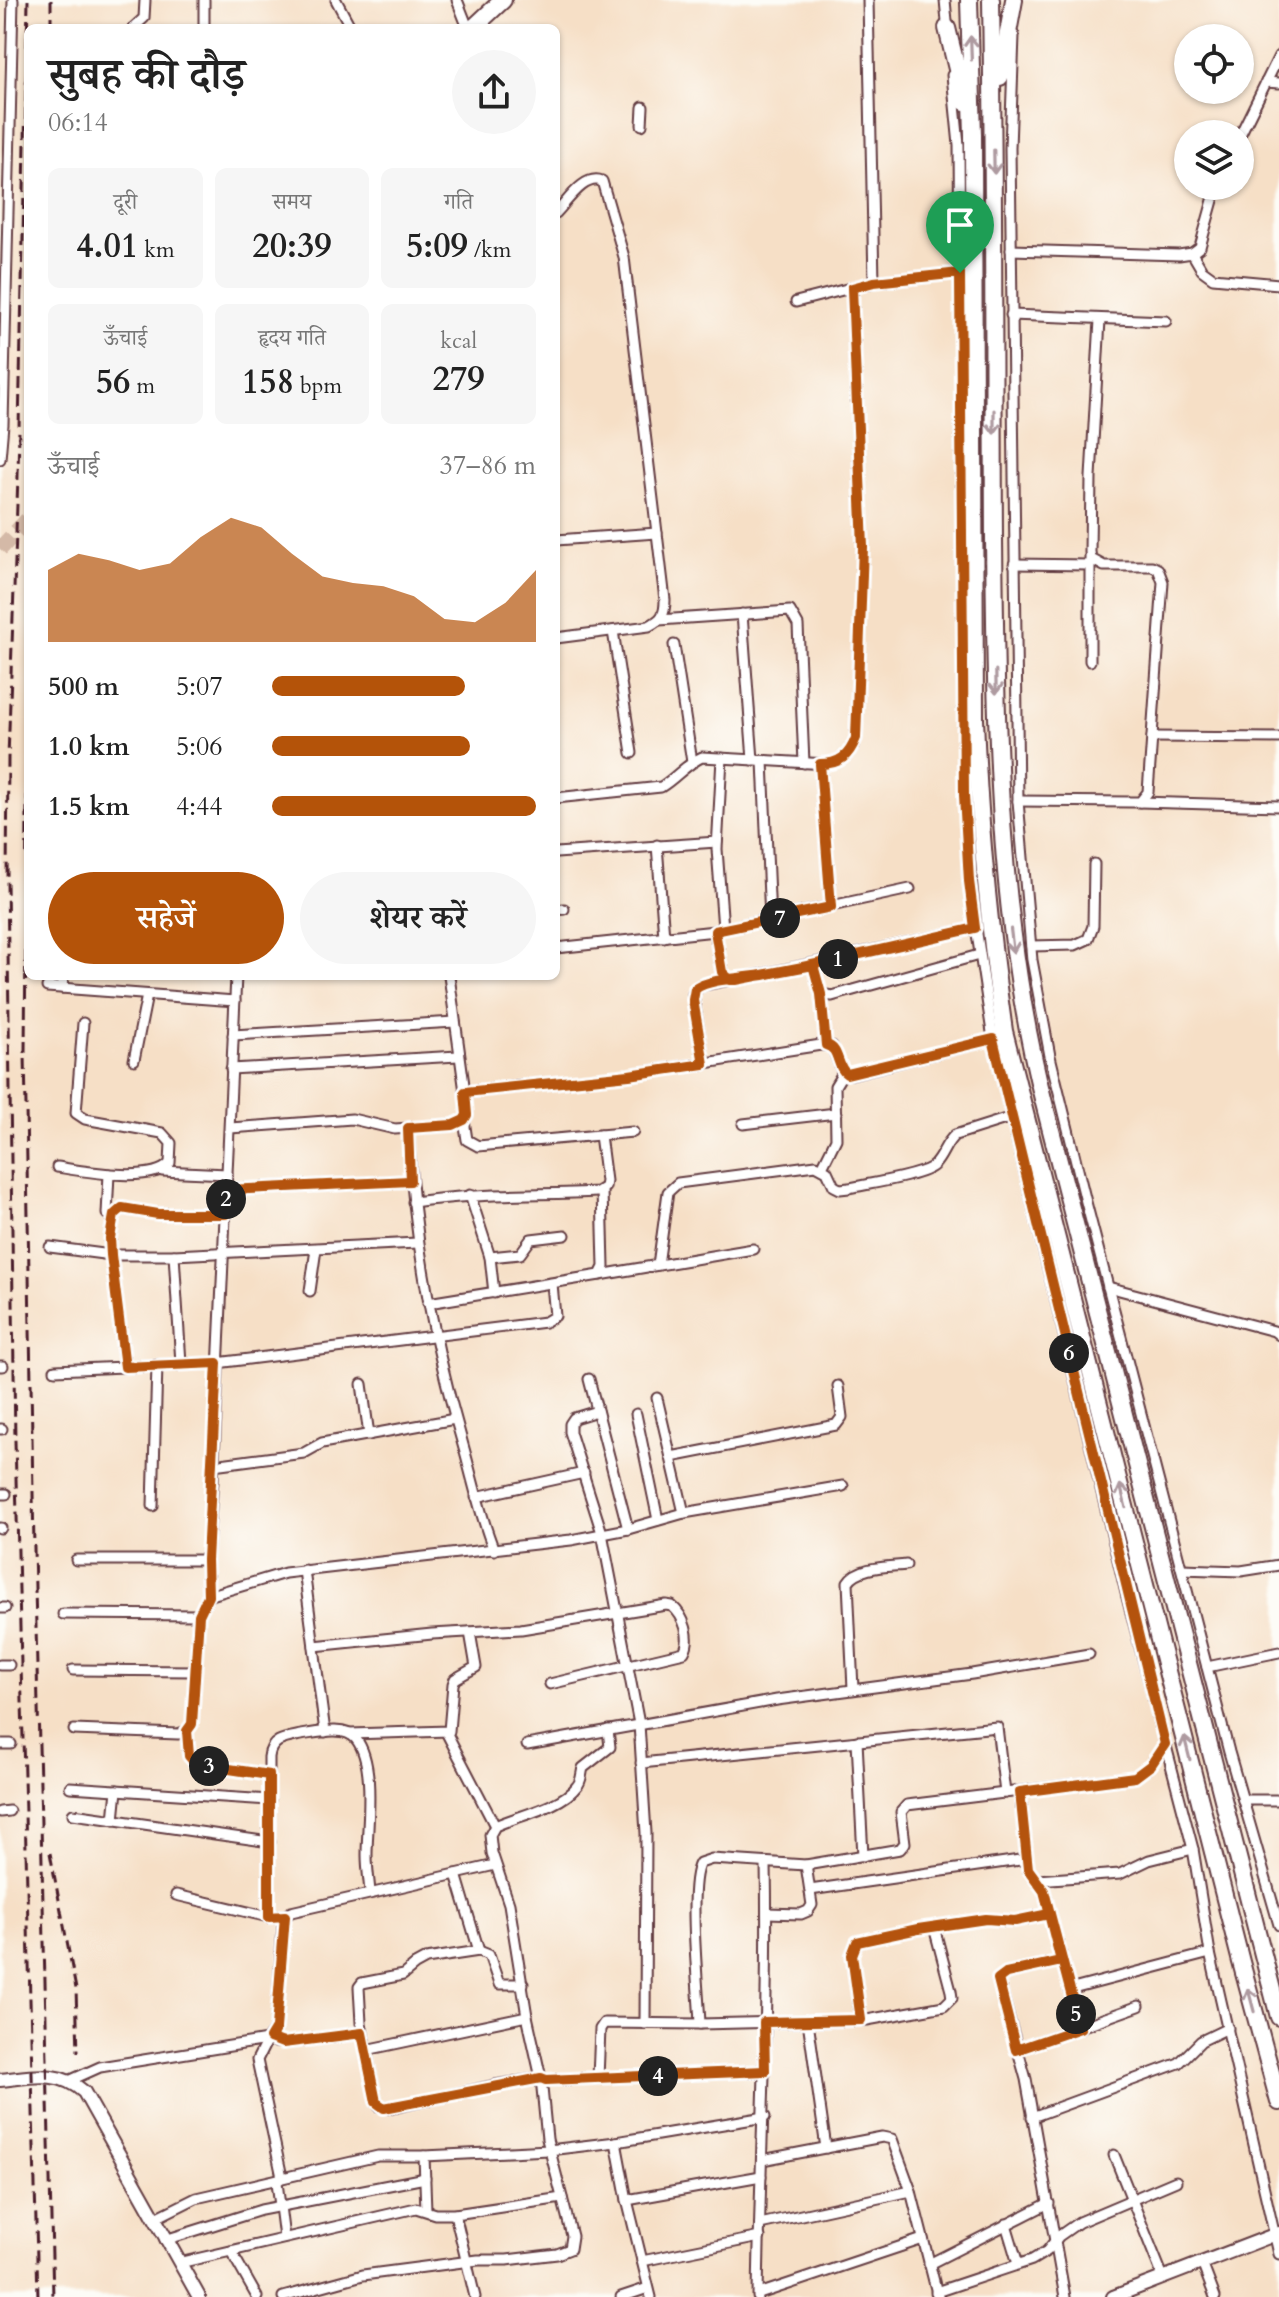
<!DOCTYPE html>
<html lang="hi">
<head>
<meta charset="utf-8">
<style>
	:root { --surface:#fff; --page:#f6f6f6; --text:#222; --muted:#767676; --accent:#b45309 }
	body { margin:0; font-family:Cardo,"Noto Serif Devanagari",serif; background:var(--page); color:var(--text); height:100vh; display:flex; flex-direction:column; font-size:30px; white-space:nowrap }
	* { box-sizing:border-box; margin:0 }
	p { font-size:26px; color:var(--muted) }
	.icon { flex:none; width:44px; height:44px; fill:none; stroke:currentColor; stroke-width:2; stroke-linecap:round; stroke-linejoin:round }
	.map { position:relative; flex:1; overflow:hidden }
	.sheet { position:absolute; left:24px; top:24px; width:536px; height:956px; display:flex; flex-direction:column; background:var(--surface); border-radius:12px; box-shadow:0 2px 6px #0004 }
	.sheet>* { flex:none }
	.buttons { position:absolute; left:1174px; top:24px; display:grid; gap:16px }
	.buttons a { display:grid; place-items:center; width:80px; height:80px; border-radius:50%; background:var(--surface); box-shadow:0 2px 6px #0004; font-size:40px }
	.pin { position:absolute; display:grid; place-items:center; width:68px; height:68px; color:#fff; margin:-82px -34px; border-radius:50% 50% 50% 0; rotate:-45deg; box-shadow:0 0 8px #0007 }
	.pin .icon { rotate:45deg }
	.km { position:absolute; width:40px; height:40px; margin:-20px; border-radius:50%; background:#222; color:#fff; font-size:22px; line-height:40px; text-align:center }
	.round { display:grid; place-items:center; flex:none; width:84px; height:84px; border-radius:42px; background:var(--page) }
	.overview { display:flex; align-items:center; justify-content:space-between; height:136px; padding:0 24px }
	h1 { font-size:44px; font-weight:600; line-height:60px }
	.figures { display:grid; grid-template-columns:repeat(3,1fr); gap:12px; height:136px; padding:8px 24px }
	.figures div { display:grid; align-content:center; border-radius:12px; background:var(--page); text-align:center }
	.figures b { font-size:34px; font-weight:600 }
	.figures small { font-size:22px; font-weight:400 }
	.figures p { font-size:22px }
	.chart { height:224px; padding:16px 24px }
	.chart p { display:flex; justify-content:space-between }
	.chart svg { width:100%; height:144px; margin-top:8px; fill:var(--accent); opacity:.7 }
	.action { display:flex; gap:16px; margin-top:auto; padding:16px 24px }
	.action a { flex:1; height:92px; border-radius:48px; background:var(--accent); color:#fff; font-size:32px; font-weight:600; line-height:92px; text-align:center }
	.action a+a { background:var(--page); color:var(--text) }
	ul { padding:0 24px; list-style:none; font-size:26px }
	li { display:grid; grid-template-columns:128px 96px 1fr; align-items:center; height:60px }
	li i { height:20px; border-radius:10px; background:var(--accent) }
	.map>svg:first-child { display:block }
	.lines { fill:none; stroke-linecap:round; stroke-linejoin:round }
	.primary-tunnel { stroke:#d4b9a7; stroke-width:16; stroke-dasharray:16 8; stroke-linecap:butt }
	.minor-casing { stroke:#643c42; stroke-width:13 }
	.tertiary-casing { stroke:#643c42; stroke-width:16 }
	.primary-casing { stroke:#643c42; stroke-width:20 }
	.trunk-casing { stroke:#643c42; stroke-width:20 }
	.minor { stroke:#fff; stroke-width:9 }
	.tertiary { stroke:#fff; stroke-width:12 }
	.primary { stroke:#fff; stroke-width:16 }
	.trunk { stroke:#fff; stroke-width:16 }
	.rail { stroke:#4a1f2b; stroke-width:3; stroke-dasharray:12 6; stroke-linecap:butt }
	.oneway { stroke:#ae9aa0 }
	.route-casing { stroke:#fff; stroke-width:16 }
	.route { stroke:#b45309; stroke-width:10 }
</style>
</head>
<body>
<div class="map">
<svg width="1279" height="2297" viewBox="0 0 1279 2297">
	<rect width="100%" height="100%" fill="#fdfcf7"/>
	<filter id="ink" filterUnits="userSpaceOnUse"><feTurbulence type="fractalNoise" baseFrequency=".0125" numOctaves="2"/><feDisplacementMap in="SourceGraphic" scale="16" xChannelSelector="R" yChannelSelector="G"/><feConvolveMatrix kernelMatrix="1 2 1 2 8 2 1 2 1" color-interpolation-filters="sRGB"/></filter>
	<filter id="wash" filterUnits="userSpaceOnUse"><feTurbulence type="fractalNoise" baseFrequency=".006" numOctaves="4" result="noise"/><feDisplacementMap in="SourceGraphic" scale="32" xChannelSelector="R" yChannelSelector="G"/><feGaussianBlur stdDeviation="1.8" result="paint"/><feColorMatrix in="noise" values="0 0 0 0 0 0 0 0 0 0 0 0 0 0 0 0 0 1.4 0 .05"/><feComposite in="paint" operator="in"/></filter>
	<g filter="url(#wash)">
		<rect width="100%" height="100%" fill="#f6dfc6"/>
	</g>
	<g filter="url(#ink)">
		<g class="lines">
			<path class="primary-tunnel" d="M0 549 28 519"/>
			<g class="minor-casing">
				<g id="minor">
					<path d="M336 0 351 28"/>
					<path d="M457 0 468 28"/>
					<path d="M868 0 874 282"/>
					<path d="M945 0 948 32"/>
					<path d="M133 28 144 18 145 0"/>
					<path d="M204 28V0"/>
					<path d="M1014 35 1010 148 1018 801 1032 960 1050 1056 1086 1202 1229 1752 1279 1925"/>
					<path d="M952 75 959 145 964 795 969 881 993 1039 1127 1597 1193 1849 1210 1953 1279 2254"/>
					<path d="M1266 82 1279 83"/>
					<path d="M642 125 643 107"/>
					<path d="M1240 135 1279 56"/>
					<path d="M556 213C568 201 584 174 602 181L624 257 665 600C665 615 662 619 649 626L556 638"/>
					<path d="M1011 250 1179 255 1192 253 1200 247 1217 186"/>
					<path d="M1192 253 1202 270 1213 278 1279 284"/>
					<path d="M796 302 874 282 960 273"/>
					<path d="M1011 315 1166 321"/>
					<path d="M0 459 3 424 13 0"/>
					<path d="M556 540 657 533"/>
					<path d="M1090 556V661"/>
					<path d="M1014 564 1090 565"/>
					<path d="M742 614 753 760"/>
					<path d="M659 620 790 611 798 625 804 763"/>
					<path d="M613 631 632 753"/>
					<path d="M674 645 692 762"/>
					<path d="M1152 737 1279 738"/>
					<path d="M722 758 717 849 723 929"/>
					<path d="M763 761 770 920"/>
					<path d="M820 764 831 907"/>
					<path d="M556 798 661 787C676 778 686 764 702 757L827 764C844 760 850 754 856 738L863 547 852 288"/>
					<path d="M1018 801 1132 802H1140L1148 792 1163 582 1158 569 1152 566H1104L1091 559 1090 552 1091 477 1100 320"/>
					<path d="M1140 802 1279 806"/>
					<path d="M657 845 664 937"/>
					<path d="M556 853 717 842"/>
					<path d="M556 910 564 909"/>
					<path d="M715 931 722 972 725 977 736 980 975 928"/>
					<path d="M1031 946 1075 945 1088 939 1093 926 1094 864"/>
					<path d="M556 948 715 931 910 889"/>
					<path d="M813 965 821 994 832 996 979 955"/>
					<path d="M47 987 235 1001"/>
					<path d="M62 988 63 976"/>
					<path d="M821 994 826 1045"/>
					<path d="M233 1035 455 1022"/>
					<path d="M134 1060 147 995"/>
					<path d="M704 1064 693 994 700 986 730 980"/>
					<path d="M231 1069 458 1056"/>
					<path d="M465 1092 629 1075 821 1045 832 1046 843 1073 852 1074 993 1039"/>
					<path d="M464 1120 467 1140 478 1146 633 1132"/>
					<path d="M743 1124 836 1113"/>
					<path d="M230 1128 352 1119 395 1129 453 1125 464 1120 467 1115 465 1092 449 976"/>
					<path d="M408 1128C413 1236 433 1341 463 1445 473 1480 480 1516 494 1550"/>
					<path d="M57 1167C83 1171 154 1184 170 1163L171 1143 162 1133 85 1119 76 1113 83 1023"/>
					<path d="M822 1167 836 1139 835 1086 843 1073"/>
					<path d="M162 1171 227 1174"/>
					<path d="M227 1190 410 1181"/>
					<path d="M470 1195 490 1257 494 1293"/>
					<path d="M413 1202C474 1193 535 1195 597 1192L605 1187 606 1181 600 1135"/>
					<path d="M107 1214 109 1174"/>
					<path d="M50 1247 111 1255H174L417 1243"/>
					<path d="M174 1255 181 1363"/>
					<path d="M490 1257 520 1254 531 1239 565 1235"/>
					<path d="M658 1265 668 1192 678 1183 816 1165 827 1171 834 1186 840 1189 849 1188C866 1184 924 1176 934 1165 943 1156 945 1143 955 1135L1012 1117"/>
					<path d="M600 1275 753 1249"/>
					<path d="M1108 1287 1274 1331 1279 1335"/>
					<path d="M310 1291 316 1249"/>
					<path d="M428 1303 600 1275 604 1267 602 1190"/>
					<path d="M0 1366H3"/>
					<path d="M125 1367 111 1255 110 1238 114 1215 122 1208 158 1214H225"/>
					<path d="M55 1370 217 1363 545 1322 555 1316 552 1284"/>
					<path d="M589 1379 628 1529"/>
					<path d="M362 1384 369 1435"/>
					<path d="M657 1398 684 1513"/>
					<path d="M597 1411 574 1418 570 1424V1432L602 1533 639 1724 646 1833 645 2024"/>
					<path d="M636 1414 658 1520"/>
					<path d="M0 1429H2"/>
					<path d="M671 1457 836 1425 842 1417 838 1386"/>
					<path d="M213 1465 304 1453 322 1443 455 1419"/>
					<path d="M0 1494H6"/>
					<path d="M476 1497 584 1473"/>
					<path d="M153 1506 157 1365"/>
					<path d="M0 1528H1"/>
					<path d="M76 1560H207"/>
					<path d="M1182 1569 1241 1571 1279 1565"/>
					<path d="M304 1570 325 1732"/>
					<path d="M208 1596 285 1573 571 1540 628 1529 684 1513 843 1486"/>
					<path d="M0 1608H5"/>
					<path d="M63 1614 199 1615"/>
					<path d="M314 1646 432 1634 521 1629 666 1605 672 1606C684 1616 692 1638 684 1652L550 1684"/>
					<path d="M0 1665H9"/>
					<path d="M1207 1667 1279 1652"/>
					<path d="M73 1670 194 1671"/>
					<path d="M853 1689 848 1582C858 1566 888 1567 906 1565"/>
					<path d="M74 1730 178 1734 187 1731 192 1724 199 1615 208 1596 207 1560 213 1480 236 976"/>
					<path d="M187 1731 189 1756 196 1764 269 1775"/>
					<path d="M446 1732 495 1826"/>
					<path d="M350 1734 449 1731 453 1684 455 1679 476 1667 470 1632"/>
					<path d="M857 1741 863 1856"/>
					<path d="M0 1744H11"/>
					<path d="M527 1745 777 1700 972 1674 1089 1654"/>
					<path d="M641 1763 997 1727 1005 1793"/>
					<path d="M70 1787 270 1800"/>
					<path d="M1020 1792 1028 1869 1044 1891 1080 2028"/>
					<path d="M1243 1800H1279"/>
					<path d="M0 1812 9 1811"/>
					<path d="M73 1814 270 1842"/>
					<path d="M114 1820 117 1790"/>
					<path d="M456 1874 479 1951"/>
					<path d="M1037 1880 1120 1874 1149 1860 1193 1849"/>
					<path d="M810 1890 1027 1859"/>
					<path d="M176 1895 269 1917 285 1916"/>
					<path d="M767 1913 801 1914 808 1911 812 1905 806 1865"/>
					<path d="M269 1917V1757C271 1739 286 1738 301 1735 316 1733 345 1725 356 1739 376 1764 367 1824 367 1855 367 1868 369 1880 370 1892"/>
					<path d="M1061 1961 1006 1973 998 1979 1026 2079 1065 2297"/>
					<path d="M523 1984H499L489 1955 479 1951 426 1959 415 1965 403 1975 362 1983 359 1987 361 2023 376 2102 379 2106 393 2108 495 2085 541 2078 546 2080 765 2071"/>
					<path d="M1069 1990 1210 1953"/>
					<path d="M861 2020 852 1955 857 1942 918 1929 986 1919 1015 1921 1049 1914"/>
					<path d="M808 2021 826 2148"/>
					<path d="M700 2024C699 1994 687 1884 700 1863L712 1859 806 1865 900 1849 905 1843 901 1812 907 1805 1135 1777 1151 1765 1165 1744"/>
					<path d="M270 2038 276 2042 283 2043 362 2033"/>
					<path d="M267 2040 257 2060 282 2177 277 2182 284 2238"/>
					<path d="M366 2050 527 2016"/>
					<path d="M1016 2050 1139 2006"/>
					<path d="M598 2078 600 2029 604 2023 700 2024 867 2020 944 2006 952 1998 951 1991 934 1927"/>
					<path d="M71 2080 100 2067 267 2040 276 2028 283 1924 285 1916 291 1912 495 1865"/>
					<path d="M1032 2117 1179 2063 1201 2041 1228 2028"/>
					<path d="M616 2142 627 2200 651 2297"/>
					<path d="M1114 2155 1163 2277"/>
					<path d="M424 2156 426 2210"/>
					<path d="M762 2160 882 2137 892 2139 911 2191 938 2297"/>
					<path d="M627 2200 761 2176"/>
					<path d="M455 2214 475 2297"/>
					<path d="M154 2219 196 2198 378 2156H424L549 2150 616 2142 765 2117"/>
					<path d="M760 2224 911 2191"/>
					<path d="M1006 2224 1018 2264"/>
					<path d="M165 2240 261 2210 425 2178"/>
					<path d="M231 2251 257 2297"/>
					<path d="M642 2261 760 2237"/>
					<path d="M179 2263 416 2208 435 2214H455L562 2198"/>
					<path d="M1202 2263 1215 2297"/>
					<path d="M929 2264 1049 2203"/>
					<path d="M936 2292 1032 2260 1047 2251 1059 2236 1079 2222 1176 2181"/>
					<path d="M759 2294 923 2239"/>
					<path d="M283 2297 363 2275 478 2260H507L557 2254 570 2249 572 2236 547 2139 541 2078 527 2016 509 1904 492 1853 490 1835 495 1826C517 1816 562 1807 577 1786 582 1781 581 1774 583 1768L610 1747 608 1730"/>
					<path d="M621 2297 648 2288"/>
					<path d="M758 2297C760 2153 769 2008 766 1864"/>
				</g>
			</g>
			<g class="tertiary-casing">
				<g id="tertiary">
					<path d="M0 2080C31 2077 59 2069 84 2092L199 2297"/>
					<path d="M1113 2297 1279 2233"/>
				</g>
			</g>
			<g class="primary-casing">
				<path id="primary" d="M473 28 503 0"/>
			</g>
			<g class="trunk-casing">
				<g id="trunk">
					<path d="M969 0 973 135 975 719C979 824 989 927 1004 1031L1241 1962 1279 2102"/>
					<path d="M991 0C994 179 993 359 994 538 996 728 997 918 1044 1103L1279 2017"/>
					<path d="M947 28 965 102"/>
					<path d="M1000 77 1014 0"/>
				</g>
			</g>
			<use href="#minor" class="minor"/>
			<use href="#tertiary" class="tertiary"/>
			<use href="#primary" class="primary"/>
			<use href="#trunk" class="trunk"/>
			<g class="rail">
				<path d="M28 0 18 476 8 758 7 881 15 1441 38 2297"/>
				<path d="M51 28V0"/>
				<path d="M28 699 25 1053 34 1548 53 2297"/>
				<path d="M50 1853 76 1989 78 2052"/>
			</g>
		</g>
		<defs><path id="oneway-shaft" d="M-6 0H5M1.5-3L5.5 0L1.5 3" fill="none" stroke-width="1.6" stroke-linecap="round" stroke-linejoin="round" transform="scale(2)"/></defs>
		<g class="oneway">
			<use href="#oneway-shaft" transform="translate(971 48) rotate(-92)"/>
			<use href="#oneway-shaft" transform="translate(994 162) rotate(89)"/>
			<use href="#oneway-shaft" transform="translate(994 422) rotate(90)"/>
			<use href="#oneway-shaft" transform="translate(996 682) rotate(89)"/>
			<use href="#oneway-shaft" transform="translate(1012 941) rotate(83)"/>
			<use href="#oneway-shaft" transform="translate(1123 1496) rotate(-104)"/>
			<use href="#oneway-shaft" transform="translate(1187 1748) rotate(-104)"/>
			<use href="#oneway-shaft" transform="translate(1251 2000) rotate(-105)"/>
		</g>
	</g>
	<g class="lines" filter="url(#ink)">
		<g class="route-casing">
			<path id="route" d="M960 273 964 795 969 881 975 928C906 944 837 960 768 974 746 979 713 977 695 989L693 1000 704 1064 629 1075 465 1092 467 1115 464 1120 453 1125 408 1128 410 1181 227 1190 225 1214H158L122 1208 114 1215 110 1238 111 1255 125 1367 217 1363 207 1560 208 1596 199 1615 192 1724 187 1731 189 1756 196 1764 269 1775V1917L285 1916 276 2028 270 2038 283 2043 362 2033 376 2102 384 2108 541 2078 546 2080 765 2071 764 2022 861 2020 852 1955 857 1942 918 1929 986 1919 1015 1921 1049 1914 1061 1961 1006 1973 998 1979 1016 2050 1080 2028 1044 1891 1028 1869 1020 1792 1135 1777 1151 1765 1165 1744 993 1039 847 1074C836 1067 840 1048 826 1045L821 994 813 965 736 980H730L722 972 715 931 831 907 820 764C840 764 849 756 856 738L863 547 852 288 874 282 960 273"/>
		</g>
		<use href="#route" class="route"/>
	</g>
</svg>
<div class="buttons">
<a><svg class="icon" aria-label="locate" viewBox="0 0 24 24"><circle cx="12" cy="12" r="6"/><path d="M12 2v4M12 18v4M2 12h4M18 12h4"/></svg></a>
<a><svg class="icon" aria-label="layers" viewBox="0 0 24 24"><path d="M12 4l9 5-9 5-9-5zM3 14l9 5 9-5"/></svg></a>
</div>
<div class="pin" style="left:960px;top:273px;background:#1e9e55"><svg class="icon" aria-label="arrive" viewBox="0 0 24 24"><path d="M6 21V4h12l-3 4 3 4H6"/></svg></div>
<b class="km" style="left:838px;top:959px">1</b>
<b class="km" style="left:226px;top:1199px">2</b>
<b class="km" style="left:209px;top:1766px">3</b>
<b class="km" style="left:658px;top:2076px">4</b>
<b class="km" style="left:1076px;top:2014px">5</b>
<b class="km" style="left:1069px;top:1353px">6</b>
<b class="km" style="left:780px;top:918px">7</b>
<section class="sheet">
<div class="overview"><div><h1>सुबह की दौड़</h1><p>06:14</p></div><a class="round"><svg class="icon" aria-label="share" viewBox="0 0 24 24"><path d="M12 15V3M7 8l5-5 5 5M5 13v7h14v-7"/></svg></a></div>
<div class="figures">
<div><p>दूरी</p><b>4.01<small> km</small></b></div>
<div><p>समय</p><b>20:39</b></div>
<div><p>गति</p><b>5:09<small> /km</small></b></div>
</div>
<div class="figures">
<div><p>ऊँचाई</p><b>56<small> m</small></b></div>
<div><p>हृदय गति</p><b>158<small> bpm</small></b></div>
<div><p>kcal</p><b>279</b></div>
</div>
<div class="chart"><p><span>ऊँचाई</span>37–86 m</p>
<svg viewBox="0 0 160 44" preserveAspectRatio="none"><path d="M0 44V22L10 17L20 19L30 22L40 20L50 12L60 6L70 9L80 17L90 24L100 26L110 27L120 30L130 37L140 38L150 32L160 22V44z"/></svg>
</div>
<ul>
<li><b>500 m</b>5:07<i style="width:73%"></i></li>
<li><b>1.0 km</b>5:06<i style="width:75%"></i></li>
<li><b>1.5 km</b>4:44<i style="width:100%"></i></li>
</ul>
<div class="action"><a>सहेजें</a><a>शेयर करें</a></div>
</section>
</div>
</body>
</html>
